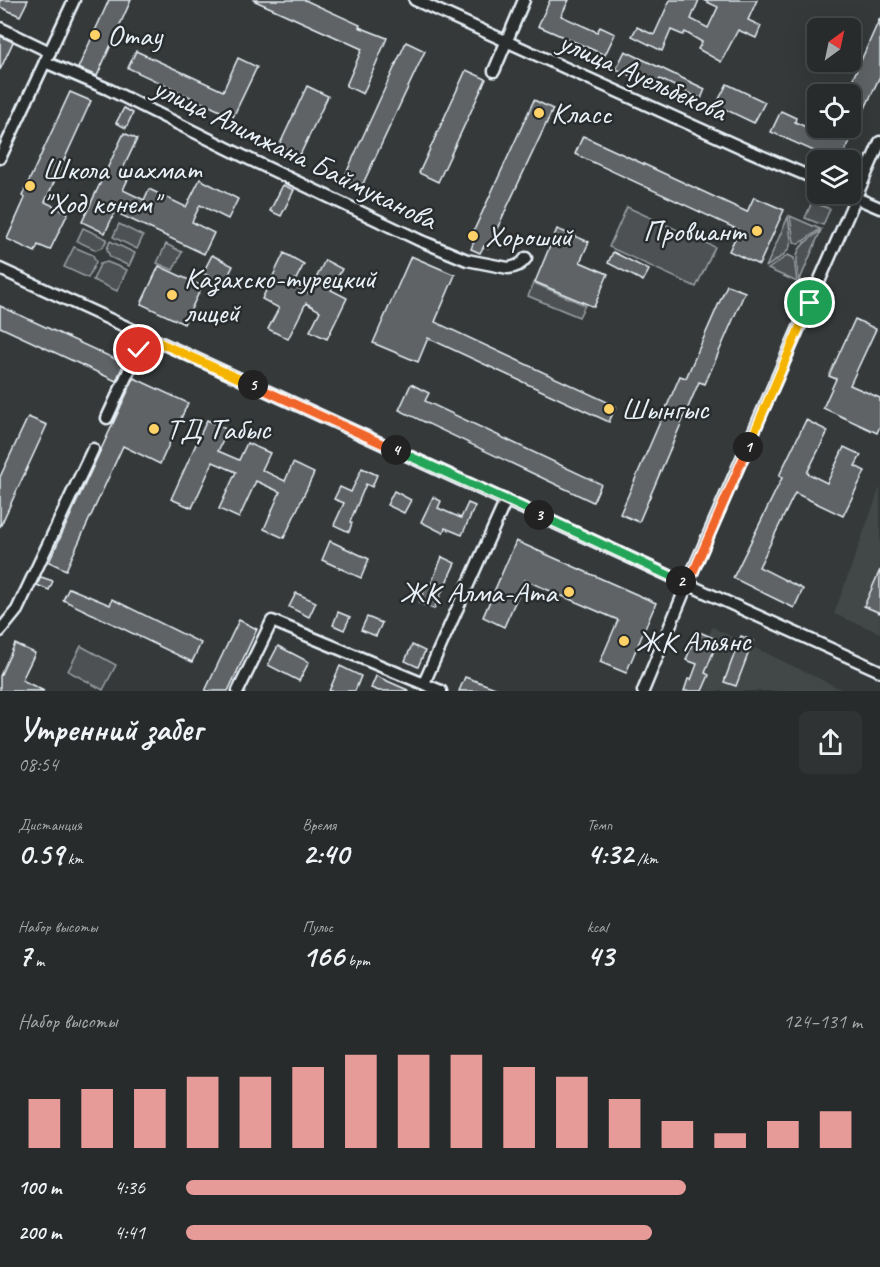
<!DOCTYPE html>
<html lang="ru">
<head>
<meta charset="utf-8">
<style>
	:root { --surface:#282b2c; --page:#303334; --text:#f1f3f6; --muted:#a5a7a9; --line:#444748; --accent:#e69b98 }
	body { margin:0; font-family:Caveat,sans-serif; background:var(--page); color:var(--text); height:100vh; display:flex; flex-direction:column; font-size:22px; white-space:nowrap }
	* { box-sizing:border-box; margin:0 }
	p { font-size:20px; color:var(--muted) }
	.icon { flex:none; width:33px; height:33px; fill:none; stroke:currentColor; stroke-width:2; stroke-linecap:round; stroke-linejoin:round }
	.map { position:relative; height:691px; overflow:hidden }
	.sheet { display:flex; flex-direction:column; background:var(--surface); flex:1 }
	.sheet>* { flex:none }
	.needle { width:39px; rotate:33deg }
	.fabs { position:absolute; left:807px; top:18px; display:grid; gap:12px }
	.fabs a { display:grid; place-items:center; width:54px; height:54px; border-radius:9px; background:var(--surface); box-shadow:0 6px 24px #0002,0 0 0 2px var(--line); font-size:30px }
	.pin { position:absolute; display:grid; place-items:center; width:51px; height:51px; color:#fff; margin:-26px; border:3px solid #fff; border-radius:50%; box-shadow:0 2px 6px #0007 }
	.km { position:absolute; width:30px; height:30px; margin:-15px; border-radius:50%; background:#222; color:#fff; font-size:16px; line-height:30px; text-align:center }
	.round { display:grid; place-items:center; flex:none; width:63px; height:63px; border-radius:9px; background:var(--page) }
	.headline { display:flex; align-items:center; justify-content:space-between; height:102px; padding:0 18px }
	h1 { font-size:33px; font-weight:600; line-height:45px }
	.metrics { display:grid; grid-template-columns:repeat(3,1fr); gap:9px; height:102px; padding:6px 18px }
	.metrics div { display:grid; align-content:center }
	.metrics b { font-size:30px; font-weight:600 }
	.metrics small { font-size:16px; font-weight:400 }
	.metrics p { font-size:16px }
	.chart { height:168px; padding:12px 18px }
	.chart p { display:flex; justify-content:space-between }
	.chart svg { width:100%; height:108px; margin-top:6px; stroke:var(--accent); stroke-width:6 }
	ul { padding:0 18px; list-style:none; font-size:20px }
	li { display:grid; grid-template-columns:96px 72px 1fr; align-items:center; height:45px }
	li i { height:15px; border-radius:8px; background:var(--accent) }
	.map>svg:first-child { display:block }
	.built { fill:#424647 }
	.green { fill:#4d5152; stroke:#9aa1a5; stroke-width:1.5 }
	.building { fill:#5f6365; stroke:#e8f1f8; stroke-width:1.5 }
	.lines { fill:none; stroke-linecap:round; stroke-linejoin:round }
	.minor-casing { stroke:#e8f1f8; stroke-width:15 }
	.minor { stroke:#2a2d2e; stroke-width:10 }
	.split-1-casing { stroke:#fff; stroke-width:12 }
	.split-2-casing { stroke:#fff; stroke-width:12 }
	.split-3-casing { stroke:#fff; stroke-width:12 }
	.split-4-casing { stroke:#fff; stroke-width:12 }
	.split-5-casing { stroke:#fff; stroke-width:12 }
	.split-6-casing { stroke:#fff; stroke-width:12 }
	.split-1 { stroke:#f5b400; stroke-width:8 }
	.split-2 { stroke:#f0652b; stroke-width:8 }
	.split-3 { stroke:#22a559; stroke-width:8 }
	.split-4 { stroke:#22a559; stroke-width:8 }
	.split-5 { stroke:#f0652b; stroke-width:8 }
	.split-6 { stroke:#f5b400; stroke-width:8 }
	.poi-dot { fill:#ffd166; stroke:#2a2d2e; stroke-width:2 }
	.labels { text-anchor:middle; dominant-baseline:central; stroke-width:5; stroke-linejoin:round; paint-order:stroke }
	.poi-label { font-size:30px; fill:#e8f1f8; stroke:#2a2d2e; text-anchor:start }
	.street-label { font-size:30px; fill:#e8f1f8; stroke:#2a2d2e }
</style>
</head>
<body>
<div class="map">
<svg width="880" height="691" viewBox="0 0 880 691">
	<rect width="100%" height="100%" fill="#35393a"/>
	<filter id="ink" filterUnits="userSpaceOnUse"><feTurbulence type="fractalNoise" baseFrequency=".0167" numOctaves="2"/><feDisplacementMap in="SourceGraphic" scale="12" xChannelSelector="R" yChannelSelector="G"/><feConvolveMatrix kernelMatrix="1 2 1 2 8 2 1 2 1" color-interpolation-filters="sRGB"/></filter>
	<g filter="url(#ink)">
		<g class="built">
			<path d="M880 487V633L834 614Z"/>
			<path d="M712 627 845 691H688Z"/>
		</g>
		<g class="green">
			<path d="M812 202 830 209 823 225 805 218Z"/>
			<path d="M627 207 715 247 696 287 609 247Z"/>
			<path d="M790 216 820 229 799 244 794 242Z"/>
			<path d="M788 217C793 251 794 248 766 267Z"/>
			<path d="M119 224 143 236 137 249 113 237Z"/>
			<path d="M83 228 107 239 103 247 96 250 77 241Z"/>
			<path d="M821 230 799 282C795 248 794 251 821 230Z"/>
			<path d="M110 241 135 253 129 266 110 257 107 249Z"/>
			<path d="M166 244 182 252 173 270 157 263Z"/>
			<path d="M74 247 93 255 96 262 88 278 64 267Z"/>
			<path d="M788 255 794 258 797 282 768 269Z"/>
			<path d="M107 262 127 270 117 291 93 280 100 264Z"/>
			<path d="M534 283 585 305 579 317 528 296Z"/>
			<path d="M81 646 116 665 103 690 68 671Z"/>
		</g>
		<g class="building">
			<path d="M0 0H28L20 16 0 7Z"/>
			<path d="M109 0H131L97 76 78 68Z"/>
			<path d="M253 0H305L360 25 359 27 387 38 363 94 346 86 362 49Z"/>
			<path d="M550 0H569L561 16 597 32 600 27 615 34 605 55 538 26Z"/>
			<path d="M670 0H699L691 19 708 28 718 7 703 0H757L748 20 761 26 756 38 738 30 721 62 698 49 702 42 685 32 683 35 671 30 662 51 632 36 637 27 654 35Z"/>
			<path d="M880 18V76L841 160H834L771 132 781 111 796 118 795 122 830 138 835 128H850V94H846Z"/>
			<path d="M0 36 13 42 0 70Z"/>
			<path d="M406 42 425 51 361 188 343 180Z"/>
			<path d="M136 51 223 91 238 58 257 67 233 117 128 68Z"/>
			<path d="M625 51 705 89 701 99 660 79 656 87 616 69Z"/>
			<path d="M466 70 486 79 438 182 419 173Z"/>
			<path d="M727 84 765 102 754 123 716 105Z"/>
			<path d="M307 86 328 96 300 155 279 146Z"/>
			<path d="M70 92 91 101 45 202 68 213 50 250 38 245 35 252 7 239 25 198 22 196Z"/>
			<path d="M534 100 553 109 488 248 484 246 480 253 471 249 474 241 470 239Z"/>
			<path d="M124 108 133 113 126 128 116 123Z"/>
			<path d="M124 133 137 139 120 175 128 179 123 190 144 200 149 189 186 207 200 179 238 199 228 219 200 205 192 222 214 233 204 254 115 212 105 233 82 222Z"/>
			<path d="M583 136 747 212 754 197 784 210 759 265 729 251 739 230 575 154Z"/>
			<path d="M283 185 294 190 281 216 270 211Z"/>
			<path d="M557 229 589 242 580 262 608 274 594 307 535 282Z"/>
			<path d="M613 252 649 270 643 281 608 263Z"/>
			<path d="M284 253 304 264 293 285 309 293 325 260 342 269 331 290 347 298 327 339 310 331 320 311 306 303 288 339 268 329 279 308 262 299Z"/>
			<path d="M212 255 233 266 224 284 203 273Z"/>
			<path d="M411 256 455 275 435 322 616 406 609 422 428 338 418 362 373 343Z"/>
			<path d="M159 266 202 286 184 324 141 304Z"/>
			<path d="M727 285 745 292 705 384 699 382 639 522 620 514 680 376 686 378Z"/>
			<path d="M0 306 124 363 116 381 0 327Z"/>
			<path d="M855 319 876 329 850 385 880 398V426L877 433 823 408 836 379 829 376Z"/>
			<path d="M134 378 188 403 160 464 123 446 66 570 49 562Z"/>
			<path d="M411 384 429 393 425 401 601 484 593 502 399 410Z"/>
			<path d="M28 417 47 425 0 527V477Z"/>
			<path d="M207 420 228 430 218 451 239 460 247 443 270 453 262 470 285 481 293 463 314 473 284 538 264 529 280 492 256 481 239 518 219 509 236 472 213 462 192 508 171 499Z"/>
			<path d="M806 420 828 431 807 473 827 483 844 447 861 455 855 466 865 471 843 516 795 493 759 567 803 589 794 608 733 578 782 478 779 476Z"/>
			<path d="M362 468 377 475 372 487 366 484 350 522 352 523 349 532 334 525 344 503 334 499 340 487 351 492Z"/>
			<path d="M394 491 411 500 404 513 387 505Z"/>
			<path d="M433 497 441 501 438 508 461 518 468 503 475 506 462 535 445 528 443 533 421 522Z"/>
			<path d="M330 541 369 559 361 578 322 560Z"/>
			<path d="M516 541 656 603 626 673 600 662 618 620 525 580 504 627 483 617Z"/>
			<path d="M442 557 455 563 434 609 419 603 428 582 431 584Z"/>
			<path d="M880 570V613L864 606Z"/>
			<path d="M41 577 53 581 49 590 37 585Z"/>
			<path d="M69 588 110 605 112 599 201 643 192 662 63 600Z"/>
			<path d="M296 593 316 602 309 617 289 607Z"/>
			<path d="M338 612 350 617 344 630 333 625Z"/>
			<path d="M367 617 382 623 376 636 361 630Z"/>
			<path d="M239 620 257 629 228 691H205Z"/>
			<path d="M697 631 718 640 705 673 709 675 702 691H684L688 679 691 680 697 664 686 660Z"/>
			<path d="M741 636 753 641 736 686 724 682Z"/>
			<path d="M15 644 35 653 22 680 44 691H0V676Z"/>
			<path d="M412 645 425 651 418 667 405 661Z"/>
			<path d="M278 646 309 662 299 681 268 665Z"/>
			<path d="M340 666 361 676 355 691H329Z"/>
			<path d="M376 676 410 691H379L371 688Z"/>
			<path d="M465 677 501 690V691H459Z"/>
		</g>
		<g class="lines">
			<g class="minor-casing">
				<g id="minor">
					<path d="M415 0 749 151 818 180"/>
					<path d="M0 28 50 52"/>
					<path d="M45 62 108 89 249 159 419 240 467 260 508 268C516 267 521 265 526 258"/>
					<path d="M494 71 524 0"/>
					<path d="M0 158 74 0"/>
					<path d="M847 194 880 208"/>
					<path d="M0 269 581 535 709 594 880 671"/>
					<path d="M107 418 145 336"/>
					<path d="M0 631 17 610 93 449"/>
					<path d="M424 683 506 500"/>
					<path d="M238 691 272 621 441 691"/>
					<path d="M643 691 694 568 880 142"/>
				</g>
			</g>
			<use href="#minor" class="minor"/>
		</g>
	</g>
	<g class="lines" filter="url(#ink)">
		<g class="split-1-casing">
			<path id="split-1" d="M748 447 810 303"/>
		</g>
		<g class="split-2-casing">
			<path id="split-2" d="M681 581 688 584 748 447"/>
		</g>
		<g class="split-3-casing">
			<path id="split-3" d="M539 515 681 581"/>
		</g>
		<g class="split-4-casing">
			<path id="split-4" d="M396 450 539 515"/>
		</g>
		<g class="split-5-casing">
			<path id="split-5" d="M253 385 396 450"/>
		</g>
		<g class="split-6-casing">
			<path id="split-6" d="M139 350 145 336 253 385"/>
		</g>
		<use href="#split-1" class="split-1"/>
		<use href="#split-2" class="split-2"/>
		<use href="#split-3" class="split-3"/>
		<use href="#split-4" class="split-4"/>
		<use href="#split-5" class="split-5"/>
		<use href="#split-6" class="split-6"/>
	</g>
	<g class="poi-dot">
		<circle cx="95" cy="35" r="6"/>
		<circle cx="539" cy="113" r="6"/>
		<circle cx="30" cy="186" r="6"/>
		<circle cx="757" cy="231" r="6"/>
		<circle cx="473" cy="236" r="6"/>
		<circle cx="172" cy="295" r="6"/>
		<circle cx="609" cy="409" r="6"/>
		<circle cx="154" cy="429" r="6"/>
		<circle cx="569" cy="592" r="6"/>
		<circle cx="624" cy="641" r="6"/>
	</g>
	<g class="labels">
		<g class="poi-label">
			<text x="107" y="35">Отау</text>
			<text x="551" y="113">Класс</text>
			<text x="42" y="169">Школа шахмат<tspan x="42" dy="34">"Ход конем"</tspan></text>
			<text x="745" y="231" text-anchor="end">Провиант</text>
			<text x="485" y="236">Хороший</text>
			<text x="184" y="278">Казахско-турецкий<tspan x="184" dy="34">лицей</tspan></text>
			<text x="621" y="409">Шынгыс</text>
			<text x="166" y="429">ТД Табыс</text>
			<text x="557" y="592" text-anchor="end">ЖК Алма-Ата</text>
			<text x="636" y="641">ЖК Альянс</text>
		</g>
		<g class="street-label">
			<text transform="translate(643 76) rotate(24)">улица Ауельбекова</text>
			<text transform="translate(295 153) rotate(26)">улица Алимжана Баймуканова</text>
		</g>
	</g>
</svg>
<div class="fabs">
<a><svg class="needle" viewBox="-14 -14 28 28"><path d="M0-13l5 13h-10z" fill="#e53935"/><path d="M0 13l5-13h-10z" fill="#a5a7a9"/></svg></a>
<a><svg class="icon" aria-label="locate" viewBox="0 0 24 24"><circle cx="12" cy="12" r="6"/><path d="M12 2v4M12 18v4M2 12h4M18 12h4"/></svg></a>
<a><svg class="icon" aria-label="layers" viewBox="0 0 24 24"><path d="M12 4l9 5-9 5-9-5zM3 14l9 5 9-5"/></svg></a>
</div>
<div class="pin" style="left:810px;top:303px;background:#1e9e55"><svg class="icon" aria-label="arrive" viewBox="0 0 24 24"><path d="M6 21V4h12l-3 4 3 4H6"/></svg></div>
<div class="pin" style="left:139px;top:350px;background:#d93025"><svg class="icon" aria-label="check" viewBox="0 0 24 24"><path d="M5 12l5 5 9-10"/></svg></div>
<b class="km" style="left:748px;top:447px">1</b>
<b class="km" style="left:681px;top:581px">2</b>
<b class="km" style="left:539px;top:515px">3</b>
<b class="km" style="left:396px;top:450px">4</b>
<b class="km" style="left:253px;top:385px">5</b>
</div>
<section class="sheet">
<div class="headline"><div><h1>Утренний забег</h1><p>08:54</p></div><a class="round"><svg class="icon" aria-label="share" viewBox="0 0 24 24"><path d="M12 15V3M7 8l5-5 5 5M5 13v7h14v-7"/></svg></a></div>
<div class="metrics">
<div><p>Дистанция</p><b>0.59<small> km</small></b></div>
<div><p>Время</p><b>2:40</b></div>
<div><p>Темп</p><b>4:32<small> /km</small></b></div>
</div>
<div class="metrics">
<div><p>Набор высоты</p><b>7<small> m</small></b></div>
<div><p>Пульс</p><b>166<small> bpm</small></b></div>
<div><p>kcal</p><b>43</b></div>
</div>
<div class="chart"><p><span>Набор высоты</span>124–131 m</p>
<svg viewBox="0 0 160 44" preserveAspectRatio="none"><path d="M5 44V24M15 44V20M25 44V20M35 44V15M45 44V15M55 44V11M65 44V6M75 44V6M85 44V6M95 44V11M105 44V15M115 44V24M125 44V33M135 44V38M145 44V33M155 44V29"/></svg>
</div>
<ul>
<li><b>100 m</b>4:36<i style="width:74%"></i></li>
<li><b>200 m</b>4:41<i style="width:69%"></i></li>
</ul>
</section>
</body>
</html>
